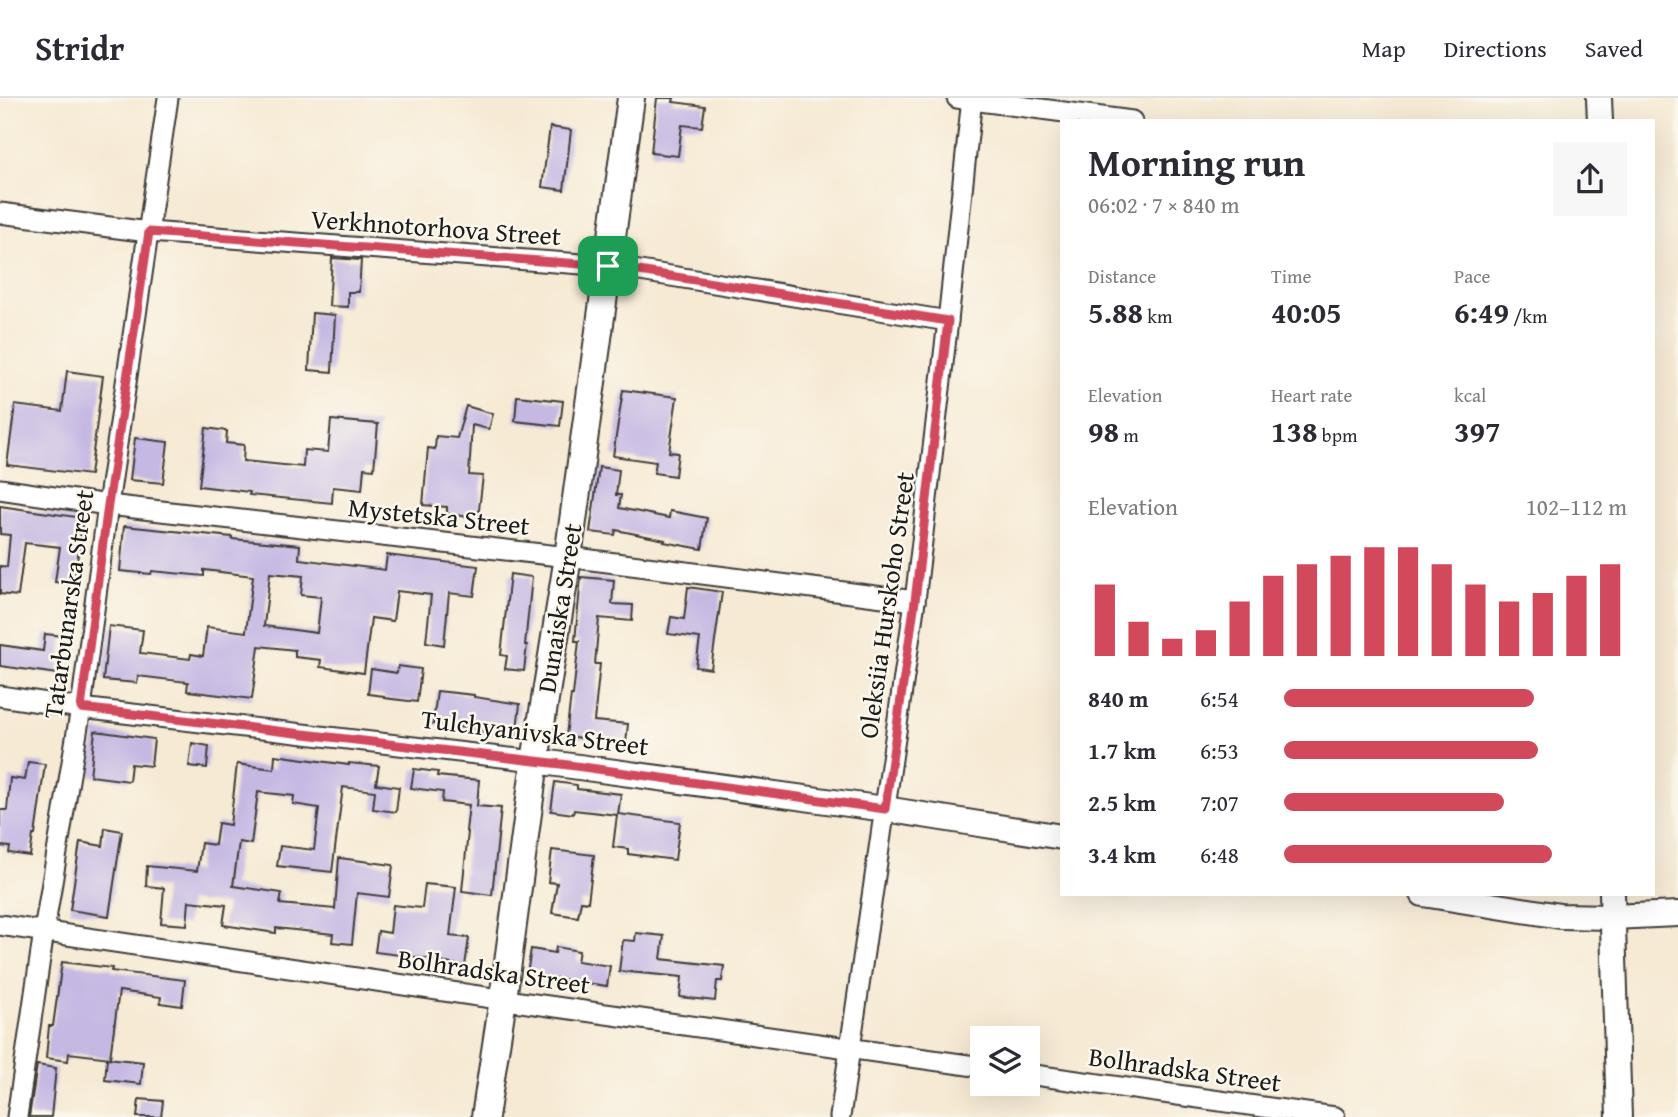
<!DOCTYPE html>
<html lang="en">
<head>
<meta charset="utf-8">
<style>
	:root { --surface:#fff; --page:#f7f7f7; --text:#2b2b33; --muted:#7c7c81; --line:#e1e1e2; --accent:#d1495b }
	body { margin:0; font-family:"Gentium Book Plus",serif; background:var(--page); color:var(--text); height:100vh; display:flex; flex-direction:column; font-size:26px; white-space:nowrap }
	* { box-sizing:border-box; margin:0 }
	p { font-size:23px; color:var(--muted) }
	.icon { flex:none; width:38px; height:38px; fill:none; stroke:currentColor; stroke-width:2; stroke-linecap:round; stroke-linejoin:round }
	.map { position:relative; flex:1; overflow:hidden }
	.side { position:absolute; left:1060px; top:21px; width:595px; height:777px; display:flex; flex-direction:column; background:var(--surface); border-radius:0px; box-shadow:0 7px 28px #0002 }
	.side>* { flex:none }
	.buttons { position:absolute; left:970px; top:928px; display:grid; gap:14px }
	.buttons a { display:grid; place-items:center; width:70px; height:70px; border-radius:0px; background:var(--surface); box-shadow:0 7px 28px #0002; font-size:35px }
	.pin { position:absolute; display:grid; place-items:center; width:60px; height:60px; color:#fff; margin:-30px; border-radius:14px; box-shadow:0 4px 10px #0006 }
	.round { display:grid; place-items:center; flex:none; width:74px; height:74px; border-radius:0px; background:var(--page) }
	.head { display:flex; align-items:center; justify-content:space-between; height:119px; padding:0 28px }
	h1 { font-size:38px; font-weight:700; line-height:52px }
	.metrics { display:grid; grid-template-columns:repeat(3,1fr); gap:10px; height:119px; padding:7px 28px }
	.metrics div { display:grid; align-content:center }
	.metrics b { font-size:30px; font-weight:700 }
	.metrics small { font-size:19px; font-weight:400 }
	.metrics p { font-size:19px }
	.chart { height:196px; padding:14px 28px }
	.chart p { display:flex; justify-content:space-between }
	.chart svg { width:100%; height:126px; margin-top:7px; stroke:var(--accent); stroke-width:6 }
	ul { padding:0 28px; list-style:none; font-size:23px }
	li { display:grid; grid-template-columns:112px 84px 1fr; align-items:center; height:52px }
	li i { height:18px; border-radius:9px; background:var(--accent) }
	header { display:flex; align-items:center; gap:42px; box-sizing:border-box; height:98px; padding:0 35px; background:var(--surface); border-bottom:2px solid var(--line) }
	header strong { font-size:33px }
	nav { display:flex; gap:38px; margin-inline-start:auto; font-size:24px }
	.map>svg:first-child { display:block }
	.building { fill:#c5b8e3; fill-rule:evenodd }
	.lines { fill:none; stroke-linecap:round; stroke-linejoin:round }
	.minor-casing { stroke:#3d3b38; stroke-width:23 }
	.tertiary-casing { stroke:#3d3b38; stroke-width:28 }
	.secondary-casing { stroke:#3d3b38; stroke-width:30 }
	.minor { stroke:#fff; stroke-width:19 }
	.tertiary { stroke:#fff; stroke-width:24 }
	.secondary { stroke:#fff; stroke-width:26 }
	.route-casing { stroke:#fff; stroke-width:14 }
	.route { stroke:#d1495b; stroke-width:9 }
	.labels { text-anchor:middle; dominant-baseline:central; stroke-width:5; stroke-linejoin:round; paint-order:stroke }
	.street-label { font-size:26px; fill:#1c1c1c; stroke:#fbf7ec }
</style>
</head>
<body>
<header>
<strong>Stridr</strong>
<nav><a>Map</a><a>Directions</a><a>Saved</a></nav>
</header>
<div class="map">
<svg width="1678" height="1019" viewBox="0 0 1678 1019">
	<rect width="100%" height="100%" fill="#fbf7ec"/>
	<filter id="ink" filterUnits="userSpaceOnUse"><feTurbulence type="fractalNoise" baseFrequency=".0143" numOctaves="2"/><feDisplacementMap in="SourceGraphic" scale="14" xChannelSelector="R" yChannelSelector="G"/><feConvolveMatrix kernelMatrix="1 2 1 2 8 2 1 2 1" color-interpolation-filters="sRGB"/></filter>
	<filter id="wash" filterUnits="userSpaceOnUse"><feTurbulence type="fractalNoise" baseFrequency=".00686" numOctaves="4" result="noise"/><feDisplacementMap in="SourceGraphic" scale="28" xChannelSelector="R" yChannelSelector="G"/><feGaussianBlur stdDeviation="1.57" result="paint"/><feColorMatrix in="noise" values="0 0 0 0 0 0 0 0 0 0 0 0 0 0 0 0 0 1.4 0 .05"/><feComposite in="paint" operator="in"/></filter>
	<g filter="url(#wash)">
		<rect width="100%" height="100%" fill="#f6ead4"/>
		<g id="blocks">
			<g class="building">
				<path d="M657 0H674L673 4 705 8 702 29 682 27 678 58 651 55Z"/>
				<path d="M550 29 571 32 564 92 542 89Z"/>
				<path d="M332 160 361 162 359 194H348V209L329 208Z"/>
				<path d="M312 215 335 217 332 274 309 272Z"/>
				<path d="M67 273 103 278 90 377 7 367 15 307 62 313Z"/>
				<path d="M623 292 677 299 669 354 678 355 675 378 654 375 656 364 613 358Z"/>
				<path d="M517 298 563 303 560 328 515 323Z"/>
				<path d="M466 308 493 316 489 331 472 327 469 377 483 378 478 420 447 416V409L423 407 428 350 435 351 436 338 457 340Z"/>
				<path d="M331 322 378 326 374 371 364 370 362 392 333 389 332 405 249 397 250 394 199 388 206 330 227 333 226 345 244 347 243 363 303 369 304 352 328 354Z"/>
				<path d="M135 340 168 344 163 385 130 382Z"/>
				<path d="M599 369 619 372 616 397H621L619 410 669 420 670 413 707 420 702 451 664 444 665 442 616 432 615 437 590 434Z"/>
				<path d="M0 408 83 420 74 486 55 484 60 449 25 445 18 498 0 496V468L7 469 10 437 0 436Z"/>
				<path d="M124 428 232 439V441L300 447 299 461 385 472 387 457 478 468 474 498 449 495 444 547 426 544 431 497 397 493 393 523 371 520 364 575 320 569 321 562 295 559V552L259 548 252 601 187 593 188 584 138 578 137 585 103 582 109 528 143 532 140 555 190 561 191 556 203 558 207 529 246 534 253 478 204 472V478L152 473 151 476 120 473ZM270 475 303 478 301 497 321 499 317 535 264 528Z"/>
				<path d="M510 476 532 479 525 547H527L524 573 505 571 507 558 501 557Z"/>
				<path d="M581 479 614 482 612 506 633 507 632 523 599 520 595 566H600L594 623 628 626 626 645 566 638 571 597H573L579 543H575Z"/>
				<path d="M688 489 722 494 711 571 696 569 700 540 668 536 671 519 684 521Z"/>
				<path d="M45 536 63 538 58 576 0 568V547L43 553Z"/>
				<path d="M398 568 421 571 417 604 384 600V598L368 596 371 571 397 575Z"/>
				<path d="M437 593 474 597V599L520 606 516 639 482 635 483 632 433 626Z"/>
				<path d="M95 633 154 641 151 668 131 666 129 683 90 678Z"/>
				<path d="M192 645 209 648 207 670 189 668Z"/>
				<path d="M275 657 349 667V665L379 668 376 686 399 689 396 714 373 711 375 693 343 689 332 774 277 768 280 748 314 752 319 710 293 706 294 698 258 694 251 746 239 744 233 788 282 795 280 806 335 811 339 760 393 767 389 799 357 795 352 846 332 844 333 836 276 830V835L223 827 226 807 189 803 187 827 161 825 164 790 146 788 147 768 197 773 201 745 215 747 218 725 230 727 237 666 274 671Z"/>
				<path d="M28 664 45 666 35 737H33L30 758 9 755 10 749 0 748V712H7L10 680 25 682Z"/>
				<path d="M414 671 438 674 437 678 479 682 477 708 501 710 492 797 462 793 468 734 466 733 469 707 442 704 443 694 411 690Z"/>
				<path d="M555 684 577 687V691L621 696 618 716 680 724 675 762 628 756V751L613 749 617 717 574 712 573 716 551 713Z"/>
				<path d="M105 730 122 733 109 818 70 812 80 744 103 748Z"/>
				<path d="M552 752 594 757 588 804 581 803 578 819 552 815 557 785 548 784Z"/>
				<path d="M425 786 456 789 450 838 469 840 465 868 439 864 440 862 375 854 378 833 390 835 393 807 422 810Z"/>
				<path d="M636 835 664 838 661 861 724 868 722 883H717L715 903 680 899 682 879 619 873 623 842 635 843Z"/>
				<path d="M556 849 579 853 577 863 610 868 607 888 527 876 531 851 555 855Z"/>
				<path d="M62 864 112 870 111 873 185 882 182 908 160 905 161 899 119 893 110 960 69 955 68 963 46 960 49 928H53Z"/>
				<path d="M107 960 143 964 141 986 105 982Z"/>
				<path d="M37 967 56 970 51 1019H29Z"/>
				<path d="M139 1001 163 1003 161 1019H137Z"/>
			</g>
		</g>
	</g>
	<g filter="url(#ink)">
		<use href="#blocks" fill-opacity="0" stroke="#3d3b38" stroke-width="2"/>
		<g class="lines">
			<g class="minor-casing">
				<g id="minor">
					<path d="M957 0 1132 23"/>
					<path d="M0 115 149 134 609 168 948 223"/>
					<path d="M0 391 108 407 568 459 915 503"/>
					<path d="M0 598 81 610 535 663"/>
					<path d="M0 827 478 898 982 969"/>
					<path d="M1027 976 1335 1019"/>
					<path d="M17 1019 44 833 81 610 108 407 168 0"/>
					<path d="M840 1019 915 503 948 223 972 0"/>
				</g>
			</g>
			<g class="tertiary-casing">
				<g id="tertiary">
					<path d="M1599 0 1600 23"/>
					<path d="M535 663 885 711 1062 739"/>
					<path d="M1423 796 1560 818 1612 819 1678 816"/>
					<path d="M1612 796 1619 1019"/>
				</g>
			</g>
			<g class="secondary-casing">
				<path id="secondary" d="M485 1019 503 901 535 663 568 459 631 0"/>
			</g>
			<use href="#minor" class="minor"/>
			<use href="#tertiary" class="tertiary"/>
			<use href="#secondary" class="secondary"/>
		</g>
	</g>
	<g class="lines" filter="url(#ink)">
		<g class="route-casing">
			<path id="route" d="M149 134 608 168 948 223 915 503 885 711 561 666 81 610 108 407Z"/>
		</g>
		<use href="#route" class="route"/>
	</g>
	<g class="labels">
		<g class="street-label">
			<text transform="translate(436 129) rotate(4)">Verkhnotorhova Street</text>
			<text transform="translate(439 418) rotate(6)">Mystetska Street</text>
			<text transform="translate(68 506) rotate(-82)">Tatarbunarska Street</text>
			<text transform="translate(886 507) rotate(-82)">Oleksiia Hurskoho Street</text>
			<text transform="translate(559 510) rotate(-81)">Dunaiska Street</text>
			<text transform="translate(535 634) rotate(7)">Tulchyanivska Street</text>
			<text transform="translate(494 873) rotate(8)">Bolhradska Street</text>
			<text transform="translate(1185 971) rotate(8)">Bolhradska Street</text>
		</g>
	</g>
</svg>
<div class="buttons">
<a><svg class="icon" aria-label="layers" viewBox="0 0 24 24"><path d="M12 4l9 5-9 5-9-5zM3 14l9 5 9-5"/></svg></a>
</div>
<div class="pin" style="left:608px;top:168px;background:#1e9e55"><svg class="icon" aria-label="arrive" viewBox="0 0 24 24"><path d="M6 21V4h12l-3 4 3 4H6"/></svg></div>
<section class="side">
<div class="head"><div><h1>Morning run</h1><p>06:02 · 7 × 840 m</p></div><a class="round"><svg class="icon" aria-label="share" viewBox="0 0 24 24"><path d="M12 15V3M7 8l5-5 5 5M5 13v7h14v-7"/></svg></a></div>
<div class="metrics">
<div><p>Distance</p><b>5.88<small> km</small></b></div>
<div><p>Time</p><b>40:05</b></div>
<div><p>Pace</p><b>6:49<small> /km</small></b></div>
</div>
<div class="metrics">
<div><p>Elevation</p><b>98<small> m</small></b></div>
<div><p>Heart rate</p><b>138<small> bpm</small></b></div>
<div><p>kcal</p><b>397</b></div>
</div>
<div class="chart"><p><span>Elevation</span>102–112 m</p>
<svg viewBox="0 0 160 44" preserveAspectRatio="none"><path d="M5 44V19M15 44V32M25 44V38M35 44V35M45 44V25M55 44V16M65 44V12M75 44V9M85 44V6M95 44V6M105 44V12M115 44V19M125 44V25M135 44V22M145 44V16M155 44V12"/></svg>
</div>
<ul>
<li><b>840 m</b>6:54<i style="width:73%"></i></li>
<li><b>1.7 km</b>6:53<i style="width:74%"></i></li>
<li><b>2.5 km</b>7:07<i style="width:64%"></i></li>
<li><b>3.4 km</b>6:48<i style="width:78%"></i></li>
</ul>
</section>
</div>
</body>
</html>
